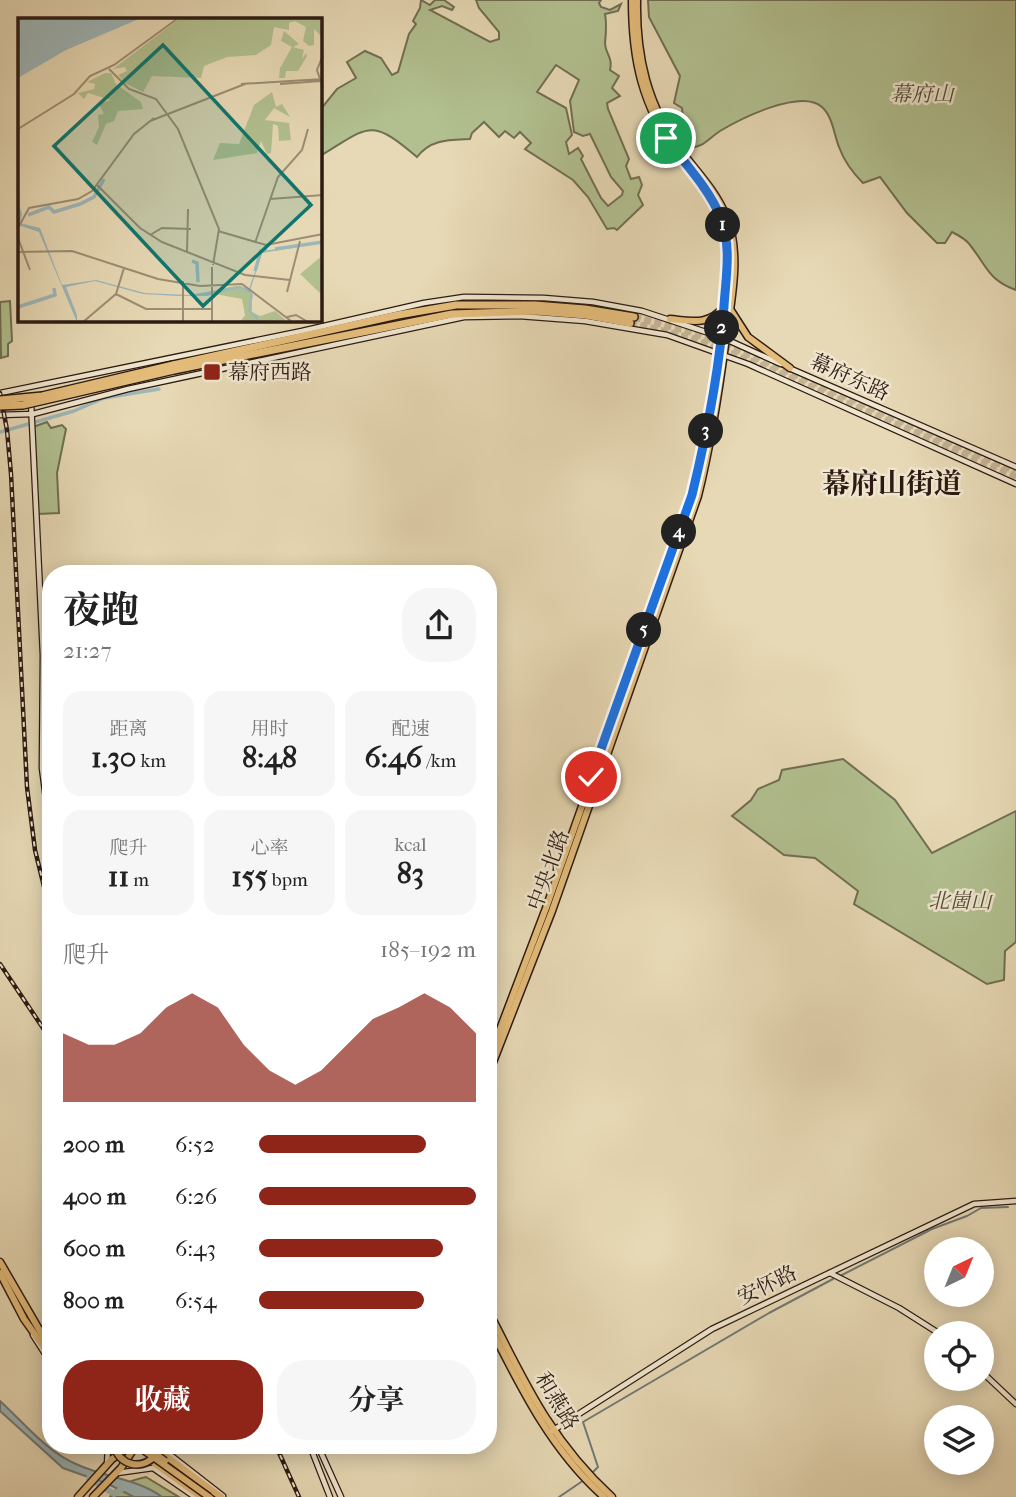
<!DOCTYPE html>
<html lang="zh">
<head>
<meta charset="utf-8">
<style>
	:root { --surface:#fff; --page:#f6f6f6; --text:#222; --muted:#767676; --accent:#8f2418 }
	body { margin:0; font-family:"IM FELL French Canon","Noto Serif SC",serif; background:var(--page); color:var(--text); height:100vh; display:flex; flex-direction:column; font-size:26px; white-space:nowrap }
	* { box-sizing:border-box; margin:0 }
	p { font-size:23px; color:var(--muted) }
	.icon { flex:none; width:38px; height:38px; fill:none; stroke:currentColor; stroke-width:2; stroke-linecap:round; stroke-linejoin:round }
	.map { position:relative; flex:1; overflow:hidden }
	.details { position:absolute; left:42px; top:565px; width:455px; height:889px; display:flex; flex-direction:column; background:var(--surface); border-radius:28px; box-shadow:0 4px 18px #0003 }
	.details>* { flex:none }
	.needle { width:46px; rotate:43deg }
	.controls { position:absolute; left:924px; top:1237px; display:grid; gap:14px }
	.controls a { display:grid; place-items:center; width:70px; height:70px; border-radius:50%; background:var(--surface); box-shadow:0 4px 18px #0003; font-size:35px }
	.pin { position:absolute; display:grid; place-items:center; width:60px; height:60px; color:#fff; margin:-30px; border:4px solid #fff; border-radius:50%; box-shadow:0 2px 7px #0007 }
	.km { position:absolute; width:35px; height:35px; margin:-18px; border-radius:50%; background:#222; color:#fff; font-size:19px; line-height:35px; text-align:center }
	.round { display:grid; place-items:center; flex:none; width:74px; height:74px; border-radius:28px; background:var(--page) }
	.head { display:flex; align-items:center; justify-content:space-between; height:119px; padding:0 21px }
	h1 { font-size:38px; font-weight:700; line-height:52px }
	.figures { display:grid; grid-template-columns:repeat(3,1fr); gap:10px; height:119px; padding:7px 21px }
	.figures div { display:grid; align-content:center; border-radius:18px; background:var(--page); text-align:center }
	.figures b { font-size:30px; font-weight:700 }
	.figures small { font-size:19px; font-weight:400 }
	.figures p { font-size:19px }
	.chart { height:196px; padding:14px 21px }
	.chart p { display:flex; justify-content:space-between }
	.chart svg { width:100%; height:126px; margin-top:7px; fill:var(--accent); opacity:.7 }
	.button { display:flex; gap:14px; margin-top:auto; padding:14px 21px }
	.button a { flex:1; height:80px; border-radius:28px; background:var(--accent); color:#fff; font-size:28px; font-weight:700; line-height:80px; text-align:center }
	.button a+a { background:var(--page); color:var(--text) }
	ul { padding:0 21px; list-style:none; font-size:23px }
	li { display:grid; grid-template-columns:112px 84px 1fr; align-items:center; height:52px }
	li i { height:18px; border-radius:9px; background:var(--accent) }
	.map>svg:first-child { display:block }
	.green { fill:#b2c090; stroke:#706e52; stroke-width:2; fill-rule:evenodd }
	.water { fill:#9db7b9; stroke:#707977; stroke-width:2 }
	.lines { fill:none; stroke-linecap:round; stroke-linejoin:round }
	.stream { stroke:#707977; stroke-width:2 }
	.canal { stroke:#9db7b9; stroke-width:3.5 }
	.river { stroke:#9db7b9; stroke-width:6 }
	.highway-tunnel { stroke:#c2b395; stroke-width:7; stroke-dasharray:7 3.5; stroke-linecap:butt }
	.secondary-casing { stroke:#2d1b13; stroke-width:7 }
	.primary-casing { stroke:#2d1b13; stroke-width:9 }
	.highway-casing { stroke:#2d1b13; stroke-width:10 }
	.secondary { stroke:#efe6cf; stroke-width:4.5 }
	.primary { stroke:#e4bc7a; stroke-width:6 }
	.highway { stroke:#e4bc7a; stroke-width:7 }
	.rail-casing { stroke:#2d1b13; stroke-width:4.5 }
	.rail { stroke:#efe6cf; stroke-width:2; stroke-dasharray:5; stroke-linecap:butt }
	.primary-bridge-casing { stroke:#2d1b13; stroke-width:9; stroke-linecap:butt }
	.highway-bridge-casing { stroke:#2d1b13; stroke-width:10; stroke-linecap:butt }
	.primary-bridge { stroke:#e4bc7a; stroke-width:6 }
	.highway-bridge { stroke:#e4bc7a; stroke-width:7 }
	.route-casing { stroke:#fff; stroke-width:14 }
	.route { stroke:#1a73e8; stroke-width:9 }
	.poi-dot { fill:#8f2418; stroke:#efe6cf; stroke-width:2.5 }
	.labels { text-anchor:middle; dominant-baseline:central; stroke-width:5; stroke-linejoin:round; paint-order:stroke }
	.park-label { font-size:21px; font-style:italic; fill:#554d38; stroke:#efe6cf }
	.poi-label { font-size:21px; fill:#2d1b13; stroke:#efe6cf; text-anchor:start }
	.street-label { font-size:21px; fill:#2d1b13; stroke:#efe6cf }
	.district-label { font-size:28px; font-weight:bold; fill:#2d1b13; stroke:#efe6cf }
	.inset-river { fill:none; stroke:#9db7b9; stroke-width:3.5 }
	.inset-road { fill:none; stroke:#9d8d74; stroke-width:2 }
	.view { fill:#0f766e; fill-opacity:0.15; stroke:#0f766e; stroke-width:3.5 }
	.inset-edge { fill:none; stroke:#2d1b13; stroke-width:3.5 }
</style>
</head>
<body>
<div class="map">
<svg width="1016" height="1497" viewBox="0 0 1016 1497">
	<rect width="100%" height="100%" fill="#e7d9b5"/>
	<filter id="stains"><feTurbulence type="fractalNoise" baseFrequency=".00286" numOctaves="4"/><feColorMatrix values="0 0 0 0 .2 0 0 0 0 .09 0 0 0 0 .02 0 0 0 .5 -.17"/></filter>
	<radialGradient id="worn" r=".72"><stop offset=".6" stop-color="#630" stop-opacity="0"/><stop offset="1" stop-color="#630" stop-opacity=".3"/></radialGradient>
	<g class="green">
		<path d="M421 0 430 5 435 0H444L454 7 452 10 442 6 430 10 490 42 499 39V32L479 8 476 0H601L599 3 601 7 610 10 621 4 618 11 605 14C607 24 606 32 605 43 605 54 613 56 610 70L619 76 612 88 620 96 607 103 608 109 629 159 626 166 631 179 639 177 642 185 638 195 643 205 617 230 614 228 607 229 588 197 573 180 525 149 531 143 520 132 514 138 505 131 499 137 484 122 472 133 470 139C449 140 431 139 417 157 369 116 369 127 320 156V110L337 89 356 78 347 62 365 51 381 58 392 75 398 72 409 34 416 24 413 21 420 8ZM556 65 579 80 570 101 574 132 583 136 590 134 611 177 623 191 622 195 608 206 601 198 581 159 583 156 578 148 569 154 566 142 572 135 566 108 537 92Z"/>
		<path d="M648 0H1016V290C988 280 987 266 970 245 966 239 958 235 952 232L945 243H937L907 213 880 177 863 183C853 173 844 161 839 147 834 135 833 117 822 107 801 88 740 119 720 131 708 139 703 148 688 148L674 131 675 125 683 118 682 108 674 103 680 76 649 17Z"/>
		<path d="M10 301 12 341 8 344V356L1 358 0 302Z"/>
		<path d="M47 422 51 428 62 425 66 429 57 473 59 513 38 514 33 427Z"/>
		<path d="M843 759 895 800 932 853 1016 811V942L1005 951 1004 980 987 984 854 904 858 891 815 858 784 855 732 816 751 800 758 789 779 780 782 770Z"/>
		<path d="M146 1477 179 1497H110C117 1485 132 1480 146 1477Z"/>
	</g>
	<path class="water" d="M0 1401C23 1422 47 1452 76 1464 103 1477 138 1479 162 1497H134L108 1484 63 1468 0 1411Z"/>
	<g class="lines">
		<g class="stream">
			<path d="M840 1276 932 1229 967 1216 981 1208 1008 1207"/>
			<path d="M591 1474 598 1467 583 1422 769 1313 833 1279"/>
			<path d="M559 1497 584 1480"/>
		</g>
		<path class="canal" d="M0 432 74 411 104 398 159 389"/>
		<path class="river" d="M89 1478 114 1494 125 1487"/>
		<g class="highway-tunnel">
			<path d="M634 317 691 332 755 357 1016 471"/>
			<path d="M630 323 691 338 753 362 1016 477"/>
		</g>
		<g class="secondary-casing">
			<g id="secondary">
				<path d="M789 368 1016 467"/>
				<path d="M0 393 302 331 424 303 464 297 544 298 593 302 642 311 721 337 781 364"/>
				<path d="M31 402 43 655 42 768 51 837"/>
				<path d="M0 415 33 414 128 389 464 317 519 316 585 321 667 335 748 364 1016 484"/>
				<path d="M830 1273 899 1308 940 1334"/>
				<path d="M42 1330 51 1339"/>
				<path d="M33 1335 51 1363"/>
				<path d="M982 1372 1016 1404"/>
				<path d="M552 1431 712 1329 974 1204 1016 1201"/>
				<path d="M163 1446 164 1450 223 1496"/>
				<path d="M310 1446 330 1497"/>
				<path d="M318 1446 341 1497"/>
				<path d="M107 1465 108 1446"/>
				<path d="M117 1473 153 1468 195 1497"/>
			</g>
		</g>
		<g class="primary-casing">
			<g id="primary">
				<path d="M730 309 748 337 790 368"/>
				<path d="M670 319C692 321 708 326 724 307"/>
				<path d="M488 1061 546 908 692 495C707 433 720 369 724 306 726 277 732 249 722 221 713 195 694 176 678 155 642 106 632 60 632 0"/>
				<path d="M488 1075 552 911 698 496C711 444 719 391 726 338 731 300 742 253 726 216 716 191 697 172 681 151 647 105 636 56 637 0"/>
				<path d="M0 1262 51 1350"/>
				<path d="M0 1273 24 1319 51 1357"/>
				<path d="M488 1310C525 1383 551 1441 612 1497"/>
				<path d="M488 1323C520 1386 550 1449 604 1497"/>
				<path d="M159 1451 221 1497"/>
				<path d="M151 1461 201 1497"/>
				<path d="M78 1497 112 1459 131 1446"/>
				<path d="M93 1497 121 1468 135 1447"/>
			</g>
		</g>
		<g class="highway-casing">
			<g id="highway">
				<path d="M173 365 398 315 456 305H535L585 309 634 317"/>
				<path d="M174 370 452 314 534 311 586 315 630 323"/>
			</g>
		</g>
		<use href="#secondary" class="secondary"/>
		<use href="#primary" class="primary"/>
		<use href="#highway" class="highway"/>
		<g class="rail-casing">
			<g id="rail">
				<path d="M0 393 7 430 11 474 27 787 35 850 51 915"/>
				<path d="M0 964 51 1040"/>
				<path d="M276 1446 299 1497"/>
			</g>
		</g>
		<use href="#rail" class="rail"/>
		<g class="primary-bridge-casing">
			<g id="primary-bridge">
				<path d="M114 1446C120 1465 140 1471 155 1456"/>
				<path d="M138 1446 209 1497"/>
				<path d="M145 1446 165 1461"/>
			</g>
		</g>
		<g class="highway-bridge-casing">
			<g id="highway-bridge">
				<path d="M0 400 42 396 173 365"/>
				<path d="M0 406 23 405 174 370"/>
			</g>
		</g>
		<use href="#primary-bridge" class="primary-bridge"/>
		<use href="#highway-bridge" class="highway-bridge"/>
	</g>
	<g class="lines">
		<g class="route-casing">
			<path id="route" d="M591 777 692 495C707 433 720 369 724 306 726 275 732 246 720 216 708 187 684 163 666 138"/>
		</g>
		<use href="#route" class="route"/>
	</g>
	<rect class="poi-dot" x="203" y="363" width="18" height="18" rx="3.5"/>
	<g class="labels">
		<g class="park-label">
			<text x="922" y="94">幕府山</text>
			<text x="960" y="901">北崮山</text>
		</g>
		<g class="poi-label">
			<text x="228" y="372">幕府西路</text>
		</g>
		<g class="street-label">
			<text transform="translate(850 377) rotate(24)">幕府东路</text>
			<text transform="translate(548 870) rotate(-70)">中央北路</text>
			<text transform="translate(767 1285) rotate(-26)">安怀路</text>
			<text transform="translate(557 1401) rotate(59)">和燕路</text>
		</g>
		<g class="district-label">
			<text x="892" y="483">幕府山街道</text>
		</g>
	</g>
	<g transform="translate(18 18)">
		<rect width="304" height="304" fill="#e7d9b5"/>
		<path d="M161 1H304V19L296 11V27L291 28 285 23 288 9 277 3 271 5V12L256 9 253 27 238 37 209 39 186 48 183 60 134 58 125 74 107 65 100 57 109 53 107 49 95 51ZM266 13 281 26 275 29 286 32 284 41 288 35 289 38 280 53H268L267 60H261L262 50 274 29 263 23ZM87 55H93L98 66 123 84 125 91 100 93 96 103 88 106 79 127 74 124 81 109 80 97 86 96 81 86 93 82 70 75 66 81 60 75 76 71 77 66 69 64ZM254 74 258 89 264 86 272 99 256 90 247 102 271 105 273 122 261 123 260 108 255 106 253 135 249 136 243 123 239 135 195 142 202 125 221 126 236 87ZM304 238 305 276 304 277 282 256ZM219 268 234 275V294L242 298 257 293 270 304H222L227 297 224 281 197 276 199 271Z" fill="#b2c090"/>
		<path d="M0 1H121L48 32 0 60ZM0 184 4 196 2 205 22 210 44 267 78 262 127 275 171 277 222 268 231 271 244 233 304 225 244 235 232 273 235 277 232 293 239 298 241 304 230 293 233 276 222 270 189 278H159L125 276 77 263 48 269 59 297V304L21 214 0 207Z" fill="#9db7b9"/>
		<path class="inset-river" d="M10 197 31 189 36 194 62 186 76 179 86 161M257 231 305 224M174 243 179 245 180 264M237 253 243 233 249 232M0 289 37 277 36 270"/>
		<path class="inset-road" d="M305 37 299 52 305 70M91 51 111 71 138 81 160 111 201 211 195 247M223 66 305 61M262 66 303 63M132 103 227 66M0 111 56 76 72 58 96 47 159 1M79 167 122 210 144 224 227 257 272 262M252 181 305 177M0 210 11 190 60 181 74 173 116 116 136 100M200 213 248 227 305 216M132 217 144 210 173 211M0 220 12 252M237 225 260 159 284 132 290 111M0 234 54 233 140 261 182 268 224 266 273 303M169 234 170 191M194 249V304M165 263V304M269 274 282 223M98 276 106 250M269 299 278 297 290 304M65 304 98 276 128 291H195"/>
		<path class="view" d="M145 27 293 187 185 288 36 128Z"/>
		<rect width="304" height="304" class="inset-edge"/>
	</g>
	<rect width="100%" height="100%" filter="url(#stains)"/>
	<rect width="100%" height="100%" fill="url(#worn)"/>
</svg>
<div class="controls">
<a><svg class="needle" viewBox="-14 -14 28 28"><path d="M0-13l5 13h-10z" fill="#e53935"/><path d="M0 13l5-13h-10z" fill="#767676"/></svg></a>
<a><svg class="icon" aria-label="locate" viewBox="0 0 24 24"><circle cx="12" cy="12" r="6"/><path d="M12 2v4M12 18v4M2 12h4M18 12h4"/></svg></a>
<a><svg class="icon" aria-label="layers" viewBox="0 0 24 24"><path d="M12 4l9 5-9 5-9-5zM3 14l9 5 9-5"/></svg></a>
</div>
<div class="pin" style="left:666px;top:138px;background:#1e9e55"><svg class="icon" aria-label="arrive" viewBox="0 0 24 24"><path d="M6 21V4h12l-3 4 3 4H6"/></svg></div>
<div class="pin" style="left:591px;top:777px;background:#d93025"><svg class="icon" aria-label="check" viewBox="0 0 24 24"><path d="M5 12l5 5 9-10"/></svg></div>
<b class="km" style="left:723px;top:225px">1</b>
<b class="km" style="left:722px;top:328px">2</b>
<b class="km" style="left:706px;top:431px">3</b>
<b class="km" style="left:679px;top:532px">4</b>
<b class="km" style="left:644px;top:630px">5</b>
<section class="details">
<div class="head"><div><h1>夜跑</h1><p>21:27</p></div><a class="round"><svg class="icon" aria-label="share" viewBox="0 0 24 24"><path d="M12 15V3M7 8l5-5 5 5M5 13v7h14v-7"/></svg></a></div>
<div class="figures">
<div><p>距离</p><b>1.30<small> km</small></b></div>
<div><p>用时</p><b>8:48</b></div>
<div><p>配速</p><b>6:46<small> /km</small></b></div>
</div>
<div class="figures">
<div><p>爬升</p><b>11<small> m</small></b></div>
<div><p>心率</p><b>155<small> bpm</small></b></div>
<div><p>kcal</p><b>83</b></div>
</div>
<div class="chart"><p><span>爬升</span>185–192 m</p>
<svg viewBox="0 0 160 44" preserveAspectRatio="none"><path d="M0 44V20L10 24L20 24L30 20L40 11L50 6L60 11L70 24L80 33L90 38L100 33L110 24L120 15L130 11L140 6L150 11L160 20V44z"/></svg>
</div>
<ul>
<li><b>200 m</b>6:52<i style="width:77%"></i></li>
<li><b>400 m</b>6:26<i style="width:100%"></i></li>
<li><b>600 m</b>6:43<i style="width:85%"></i></li>
<li><b>800 m</b>6:54<i style="width:76%"></i></li>
</ul>
<div class="button"><a>收藏</a><a>分享</a></div>
</section>
</div>
</body>
</html>
